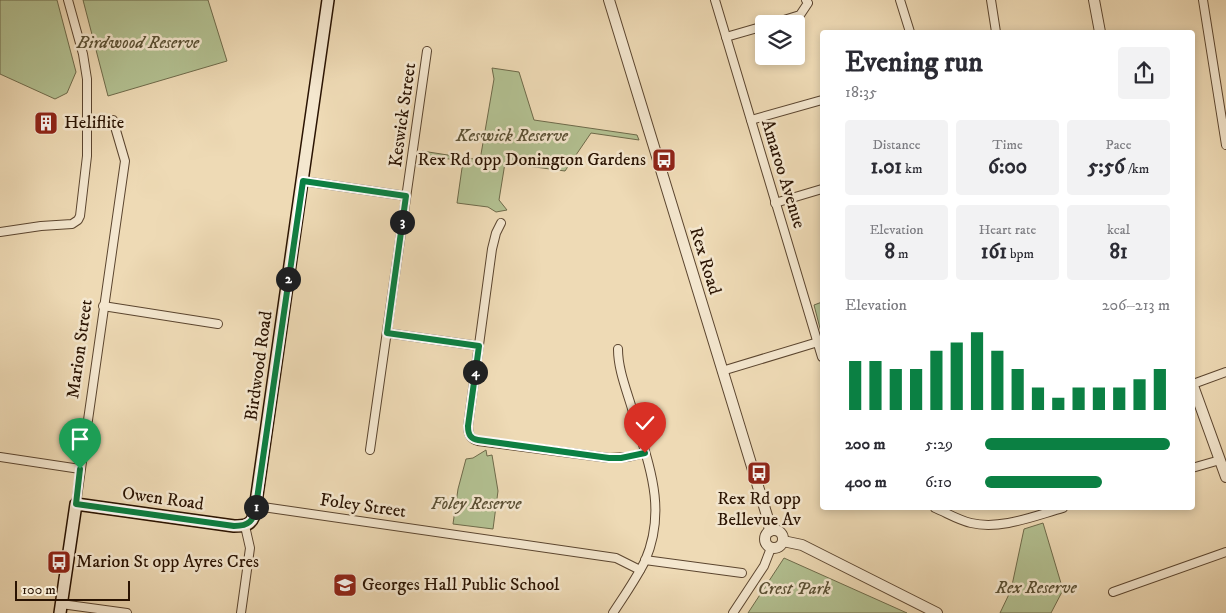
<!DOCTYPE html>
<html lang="en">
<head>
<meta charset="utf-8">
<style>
	:root { --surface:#fff; --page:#f2f2f3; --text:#2b2b33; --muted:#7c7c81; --accent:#0b8043 }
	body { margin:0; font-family:"IM FELL DW Pica",serif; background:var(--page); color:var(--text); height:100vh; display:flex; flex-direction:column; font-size:19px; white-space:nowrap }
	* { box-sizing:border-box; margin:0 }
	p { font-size:16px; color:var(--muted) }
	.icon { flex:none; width:28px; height:28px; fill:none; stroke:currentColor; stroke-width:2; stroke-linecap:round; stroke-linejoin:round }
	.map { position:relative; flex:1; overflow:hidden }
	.sheet { position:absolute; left:820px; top:30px; width:375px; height:480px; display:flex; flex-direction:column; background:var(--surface); border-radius:5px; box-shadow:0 2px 8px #0003 }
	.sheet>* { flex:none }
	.controls { position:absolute; left:755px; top:15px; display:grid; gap:10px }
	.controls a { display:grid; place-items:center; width:50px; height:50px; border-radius:5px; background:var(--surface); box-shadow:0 2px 8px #0003; font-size:25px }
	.scale { position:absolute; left:15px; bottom:12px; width:115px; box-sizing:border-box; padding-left:5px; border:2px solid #2a1302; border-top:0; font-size:14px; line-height:18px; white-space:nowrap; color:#2a1302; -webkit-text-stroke:4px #f4e7cf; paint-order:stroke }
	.pin { position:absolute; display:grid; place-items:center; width:42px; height:42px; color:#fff; margin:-51px -21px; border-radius:50% 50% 50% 0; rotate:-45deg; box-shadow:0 0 5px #0007 }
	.pin .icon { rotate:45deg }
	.km { position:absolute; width:25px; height:25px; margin:-12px; border-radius:50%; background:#222; color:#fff; font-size:14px; line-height:25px; text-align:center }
	.round { display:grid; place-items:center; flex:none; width:52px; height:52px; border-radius:5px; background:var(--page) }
	.overview { display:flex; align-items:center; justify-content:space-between; height:85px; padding:0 25px }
	h1 { font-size:28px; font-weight:700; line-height:38px }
	.metrics { display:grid; grid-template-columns:repeat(3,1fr); gap:8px; height:85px; padding:5px 25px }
	.metrics div { display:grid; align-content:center; border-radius:5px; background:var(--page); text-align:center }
	.metrics b { font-size:21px; font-weight:700 }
	.metrics small { font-size:14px; font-weight:400 }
	.metrics p { font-size:14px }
	.chart { height:140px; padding:10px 25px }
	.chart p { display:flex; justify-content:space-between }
	.chart svg { width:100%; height:90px; margin-top:5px; stroke:var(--accent); stroke-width:6 }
	ul { padding:0 25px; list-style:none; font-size:16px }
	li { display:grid; grid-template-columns:80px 60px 1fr; align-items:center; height:38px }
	li i { height:12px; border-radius:6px; background:var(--accent) }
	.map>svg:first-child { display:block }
	.green { fill:#b3c192; stroke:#6e6a4a }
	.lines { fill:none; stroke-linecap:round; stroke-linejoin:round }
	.minor-casing { stroke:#5b452f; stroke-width:10 }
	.tertiary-casing { stroke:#5b452f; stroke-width:12 }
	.secondary-casing { stroke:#2a1302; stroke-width:14 }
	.minor { stroke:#f4e7cf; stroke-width:8 }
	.tertiary { stroke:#f4e7cf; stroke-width:10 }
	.secondary { stroke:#f4e7cf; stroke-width:11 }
	.route-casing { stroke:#fff; stroke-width:10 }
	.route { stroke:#0b8043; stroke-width:6 }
	.labels { text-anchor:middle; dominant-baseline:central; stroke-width:5; stroke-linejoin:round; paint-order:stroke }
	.park-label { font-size:18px; font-style:italic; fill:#5a5034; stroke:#f4e7cf }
	.street-label { font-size:18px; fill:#2a1302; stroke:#f4e7cf }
	.poi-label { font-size:18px; fill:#2a1302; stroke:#f4e7cf; text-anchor:start }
</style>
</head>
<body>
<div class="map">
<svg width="1226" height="613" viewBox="0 0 1226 613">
	<rect width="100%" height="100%" fill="#eedab5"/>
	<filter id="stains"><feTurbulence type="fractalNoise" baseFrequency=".004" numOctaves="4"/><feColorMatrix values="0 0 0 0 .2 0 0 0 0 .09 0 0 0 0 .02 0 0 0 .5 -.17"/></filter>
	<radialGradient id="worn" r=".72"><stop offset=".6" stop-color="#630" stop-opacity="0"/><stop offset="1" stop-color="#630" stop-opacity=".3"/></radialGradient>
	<g class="green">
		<path d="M0 0H57L76 72 67 93 55 99 0 74Z"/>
		<path d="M83 0H208L227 61 108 96Z"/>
		<path d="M492 68 519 72 534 120 637 135 639 140 591 133 565 171 505 163 499 200 507 210 496 212 488 207 457 203 463 161 421 155 422 151 480 160 494 79Z"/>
		<path d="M822 302V336L814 305Z"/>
		<path d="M486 450 487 456 492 455 498 491 493 529 453 524 458 489 466 459 473 458Z"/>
		<path d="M1043 523 1063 590 1051 613H1000L1011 590 1024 529Z"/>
		<path d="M784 558 907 613H748Z"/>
	</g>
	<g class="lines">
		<g class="minor-casing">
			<g id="minor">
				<path d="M715 0 822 357"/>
				<path d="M900 0 910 32"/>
				<path d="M991 0 996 32"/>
				<path d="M1203 0 1226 145"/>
				<path d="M771 24 800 15 808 3 806 0"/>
				<path d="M726 37 764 26"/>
				<path d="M751 120 822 100"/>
				<path d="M303 181 406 196"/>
				<path d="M775 203 822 189"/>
				<path d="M501 223 496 233 492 249 468 426C468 434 470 439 478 441L609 458 628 457 645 453"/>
				<path d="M0 232 41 226 72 224 78 220 80 216 87 156V79L83 54 68 0"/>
				<path d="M103 306 218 324"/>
				<path d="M387 333 479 346"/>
				<path d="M722 371 818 342"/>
				<path d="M1193 384 1226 372"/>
				<path d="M370 450 427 51"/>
				<path d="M0 457 80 469"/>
				<path d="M1192 468 1220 460"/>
				<path d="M76 504 125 161 113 120"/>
				<path d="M256 506 616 558 640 570"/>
				<path d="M935 508C947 513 958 520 971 523 1001 530 1034 516 1063 508"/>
				<path d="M645 560 742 573"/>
				<path d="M1113 592 1226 552"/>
				<path d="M61 604 127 613"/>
				<path d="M241 613 250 548 245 526"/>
				<path d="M613 613C624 596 636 579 645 561 668 508 648 463 633 412 627 391 618 370 618 349"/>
				<path d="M733 613 764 566 771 548"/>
			</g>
		</g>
		<g class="tertiary-casing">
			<g id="tertiary">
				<path d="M609 0 768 519 770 531"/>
				<path d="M1094 0 1100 32"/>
				<path d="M1192 383 1226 477"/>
				<circle cx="774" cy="539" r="9"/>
				<path d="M783 541 802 545 937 613"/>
			</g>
		</g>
		<g class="secondary-casing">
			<path id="secondary" d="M60 613 76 504 234 526C244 526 250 526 254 516L328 0"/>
		</g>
		<use href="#minor" class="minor"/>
		<use href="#tertiary" class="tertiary"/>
		<use href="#secondary" class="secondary"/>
	</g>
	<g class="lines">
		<g class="route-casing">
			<path id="route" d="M80 469 76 504 234 526C249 526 254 521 256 506L303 181 406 196 387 333 479 346 468 426C468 434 470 439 478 440L609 458H621L645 453"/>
		</g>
		<use href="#route" class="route"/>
	</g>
	<defs>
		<g id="building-square" transform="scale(1.25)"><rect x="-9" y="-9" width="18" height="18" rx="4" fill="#8f2418" stroke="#f4e7cf"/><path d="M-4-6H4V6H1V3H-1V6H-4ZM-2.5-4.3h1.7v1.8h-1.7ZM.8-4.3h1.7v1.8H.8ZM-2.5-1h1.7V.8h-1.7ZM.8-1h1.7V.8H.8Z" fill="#fff"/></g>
		<g id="bus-square" transform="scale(1.25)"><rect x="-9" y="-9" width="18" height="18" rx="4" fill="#8f2418" stroke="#f4e7cf"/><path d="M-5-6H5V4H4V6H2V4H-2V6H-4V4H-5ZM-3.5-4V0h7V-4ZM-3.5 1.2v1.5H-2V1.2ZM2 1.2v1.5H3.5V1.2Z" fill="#fff"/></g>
		<g id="school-square" transform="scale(1.25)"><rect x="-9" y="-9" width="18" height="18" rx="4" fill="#8f2418" stroke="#f4e7cf"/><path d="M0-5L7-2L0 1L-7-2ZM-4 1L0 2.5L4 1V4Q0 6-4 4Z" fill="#fff"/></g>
	</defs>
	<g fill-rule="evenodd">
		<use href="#building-square" x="46" y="123"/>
		<use href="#bus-square" x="664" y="160"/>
		<use href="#bus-square" x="759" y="473"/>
		<use href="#bus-square" x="59" y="562"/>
		<use href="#school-square" x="345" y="585"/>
	</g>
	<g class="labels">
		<g class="park-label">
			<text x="138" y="43">Birdwood Reserve</text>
			<text x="512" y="136">Keswick Reserve</text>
			<text x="476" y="504">Foley Reserve</text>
			<text x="1036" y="588">Rex Reserve</text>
			<text x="794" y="589">Crest Park</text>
		</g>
		<g class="street-label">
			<text transform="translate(403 115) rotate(-82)">Keswick Street</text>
			<text transform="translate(783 174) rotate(73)">Amaroo Avenue</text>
			<text transform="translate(705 261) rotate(73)">Rex Road</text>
			<text transform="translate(80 349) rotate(-82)">Marion Street</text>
			<text transform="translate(259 366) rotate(-82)">Birdwood Road</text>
			<text transform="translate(163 499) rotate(8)">Owen Road</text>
			<text transform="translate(363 506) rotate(8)">Foley Street</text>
		</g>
		<g class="poi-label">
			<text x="64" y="123">Heliflite</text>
			<text x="646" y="160" text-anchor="end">Rex Rd opp Donington Gardens</text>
			<text x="759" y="499" text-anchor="middle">Rex Rd opp<tspan x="759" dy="21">Bellevue Av</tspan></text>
			<text x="76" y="562">Marion St opp Ayres Cres</text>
			<text x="362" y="585">Georges Hall Public School</text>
		</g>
	</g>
	<rect width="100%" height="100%" filter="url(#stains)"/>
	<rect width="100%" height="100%" fill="url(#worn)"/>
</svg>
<div class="controls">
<a><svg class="icon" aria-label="layers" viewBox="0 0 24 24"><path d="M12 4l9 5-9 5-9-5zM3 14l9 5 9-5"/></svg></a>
</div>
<div class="scale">100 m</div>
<div class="pin" style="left:80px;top:469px;background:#1e9e55"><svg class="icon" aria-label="arrive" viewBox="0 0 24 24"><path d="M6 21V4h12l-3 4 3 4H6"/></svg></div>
<div class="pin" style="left:645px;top:453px;background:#d93025"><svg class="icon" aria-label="check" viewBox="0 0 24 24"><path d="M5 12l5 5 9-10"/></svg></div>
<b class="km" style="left:256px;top:507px">1</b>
<b class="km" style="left:288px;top:279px">2</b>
<b class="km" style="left:402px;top:222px">3</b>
<b class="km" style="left:475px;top:372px">4</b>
<section class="sheet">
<div class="overview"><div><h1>Evening run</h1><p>18:35</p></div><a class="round"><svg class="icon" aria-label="share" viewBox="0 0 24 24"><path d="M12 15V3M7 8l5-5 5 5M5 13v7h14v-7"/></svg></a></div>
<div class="metrics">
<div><p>Distance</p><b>1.01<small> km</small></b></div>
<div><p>Time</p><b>6:00</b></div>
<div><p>Pace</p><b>5:56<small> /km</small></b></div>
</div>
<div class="metrics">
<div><p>Elevation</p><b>8<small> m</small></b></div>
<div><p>Heart rate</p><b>161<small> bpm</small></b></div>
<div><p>kcal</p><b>81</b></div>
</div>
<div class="chart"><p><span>Elevation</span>206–213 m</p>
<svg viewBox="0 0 160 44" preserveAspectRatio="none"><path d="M5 44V20M15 44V20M25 44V24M35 44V24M45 44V15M55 44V11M65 44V6M75 44V15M85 44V24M95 44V33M105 44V38M115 44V33M125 44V33M135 44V33M145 44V29M155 44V24"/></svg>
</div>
<ul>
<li><b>200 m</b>5:29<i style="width:100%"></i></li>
<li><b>400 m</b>6:10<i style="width:63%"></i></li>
</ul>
</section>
</div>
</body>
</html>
